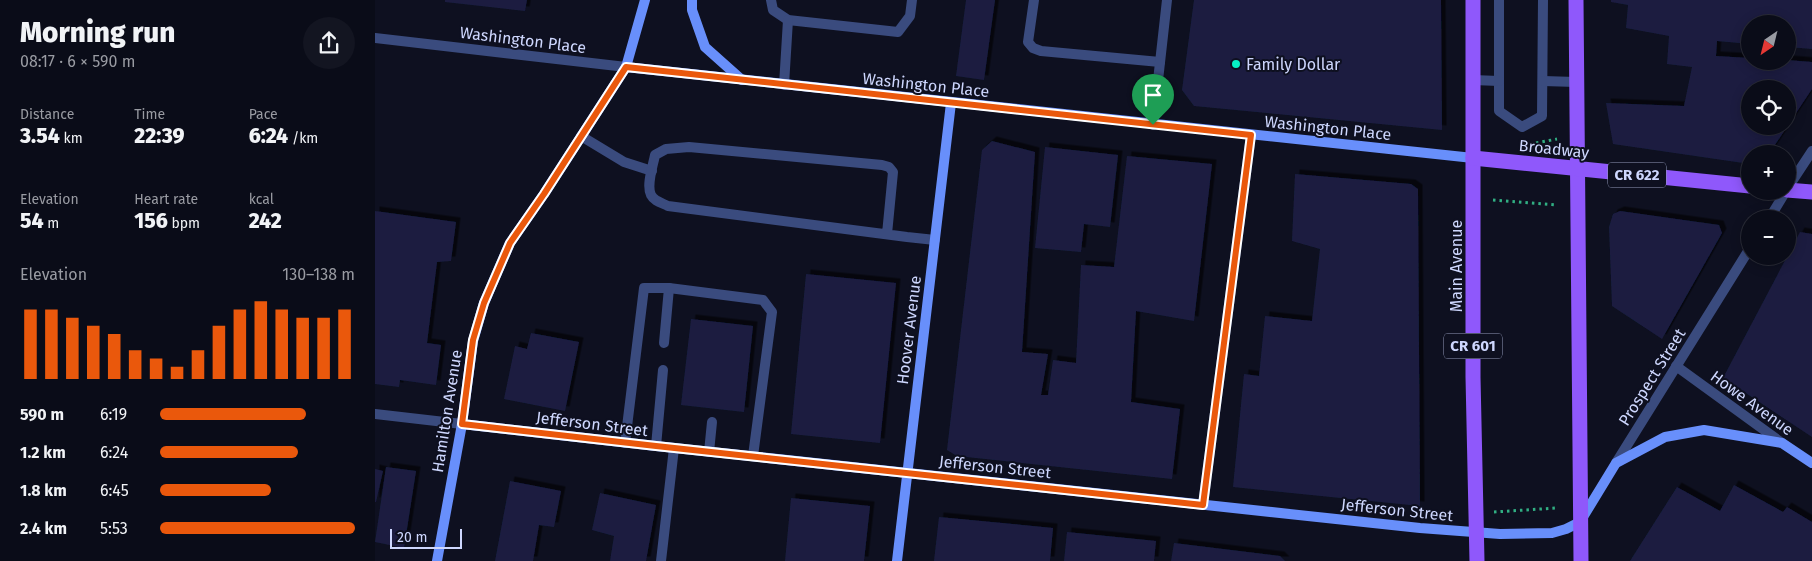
<!DOCTYPE html>
<html lang="en">
<head>
<meta charset="utf-8">
<style>
	:root { --surface:#0a0c18; --page:#131521; --text:#f1f3f6; --muted:#999ba2; --line:#2a2c37; --accent:#ea580c }
	body { margin:0; font-family:"Fira Sans",sans-serif; background:var(--page); color:var(--text); height:100vh; display:flex; flex-direction:column; font-size:19px; white-space:nowrap }
	* { box-sizing:border-box; margin:0 }
	p { font-size:16px; color:var(--muted) }
	.icon { flex:none; width:28px; height:28px; fill:none; stroke:currentColor; stroke-width:2; stroke-linecap:round; stroke-linejoin:round }
	.map { position:relative; flex:1; overflow:hidden }
	.drawer { display:flex; flex-direction:column; background:var(--surface); width:375px }
	.drawer>* { flex:none }
	.needle { width:32px; rotate:215deg }
	.buttons { position:absolute; left:1366px; top:15px; display:grid; gap:10px }
	.buttons a { display:grid; place-items:center; width:55px; height:55px; border-radius:50%; background:var(--surface); box-shadow:0 2px 12px #0003,0 0 0 1px var(--line); font-size:25px }
	.scale { position:absolute; left:15px; bottom:12px; width:72px; box-sizing:border-box; padding-left:5px; border:2px solid #ced7fe; border-top:0; font-size:14px; line-height:18px; white-space:nowrap; color:#ced7fe; -webkit-text-stroke:4px #0e1020; paint-order:stroke }
	.pin { position:absolute; display:grid; place-items:center; width:42px; height:42px; color:#fff; margin:-51px -21px; border-radius:50% 50% 50% 0; rotate:-45deg; box-shadow:0 0 5px #0007 }
	.pin .icon { rotate:45deg }
	.round { display:grid; place-items:center; flex:none; width:52px; height:52px; border-radius:26px; background:var(--page) }
	.headline { display:flex; align-items:center; justify-content:space-between; height:85px; padding:0 20px }
	h1 { font-size:28px; font-weight:800; line-height:38px }
	.stats { display:grid; grid-template-columns:repeat(3,1fr); gap:8px; height:85px; padding:5px 20px }
	.stats div { display:grid; align-content:center }
	.stats b { font-size:21px; font-weight:800 }
	.stats small { font-size:14px; font-weight:400 }
	.stats p { font-size:14px }
	.chart { height:140px; padding:10px 20px }
	.chart p { display:flex; justify-content:space-between }
	.chart svg { width:100%; height:90px; margin-top:5px; stroke:var(--accent); stroke-width:6 }
	ul { padding:0 20px; list-style:none; font-size:16px }
	li { display:grid; grid-template-columns:80px 60px 1fr; align-items:center; height:38px }
	li i { height:12px; border-radius:6px; background:var(--accent) }
	main { display:flex; flex:1; min-height:0 }
	.map>svg:first-child { display:block }
	.building { fill:#1a1e41; fill-rule:evenodd; filter:url(#shadow) }
	.lines { fill:none; stroke-linecap:round; stroke-linejoin:round }
	.path { stroke:#31af83; stroke-width:3; stroke-dasharray:2.5 4; stroke-linecap:butt }
	.service { stroke:#3a4b7e; stroke-width:10 }
	.minor { stroke:#3a4b7e; stroke-width:10 }
	.tertiary { stroke:#3a4b7e; stroke-width:10 }
	.secondary { stroke:#688ffb; stroke-width:10 }
	.primary { stroke:#8f58fb; stroke-width:15 }
	.route-casing { stroke:#fff; stroke-width:10 }
	.route { stroke:#ea580c; stroke-width:6 }
	.poi-dot { fill:#06f1c4; stroke:#0e1020; stroke-width:2 }
	.labels { text-anchor:middle; dominant-baseline:central; stroke-width:4; stroke-linejoin:round; paint-order:stroke }
	.shield { fill:#0e1020; stroke:#949bbb; stroke-width:1 }
	.shield-label { font-size:15px; font-weight:bold; fill:#ced7fe }
	.street-label { font-size:16px; fill:#ced7fe; stroke:#0e1020 }
	.poi-label { font-size:16px; fill:#ced7fe; stroke:#0e1020; text-anchor:start }
</style>
</head>
<body>
<main>
<section class="drawer">
<div class="headline"><div><h1>Morning run</h1><p>08:17 · 6 × 590 m</p></div><a class="round"><svg class="icon" aria-label="share" viewBox="0 0 24 24"><path d="M12 15V3M7 8l5-5 5 5M5 13v7h14v-7"/></svg></a></div>
<div class="stats">
<div><p>Distance</p><b>3.54<small> km</small></b></div>
<div><p>Time</p><b>22:39</b></div>
<div><p>Pace</p><b>6:24<small> /km</small></b></div>
</div>
<div class="stats">
<div><p>Elevation</p><b>54<small> m</small></b></div>
<div><p>Heart rate</p><b>156<small> bpm</small></b></div>
<div><p>kcal</p><b>242</b></div>
</div>
<div class="chart"><p><span>Elevation</span>130–138 m</p>
<svg viewBox="0 0 160 44" preserveAspectRatio="none"><path d="M5 44V10M15 44V10M25 44V14M35 44V18M45 44V22M55 44V30M65 44V34M75 44V38M85 44V30M95 44V18M105 44V10M115 44V6M125 44V10M135 44V14M145 44V14M155 44V10"/></svg>
</div>
<ul>
<li><b>590 m</b>6:19<i style="width:75%"></i></li>
<li><b>1.2 km</b>6:24<i style="width:71%"></i></li>
<li><b>1.8 km</b>6:45<i style="width:57%"></i></li>
<li><b>2.4 km</b>5:53<i style="width:100%"></i></li>
</ul>
</section>
<div class="map">
<svg width="1437" height="561" viewBox="0 0 1437 561">
	<defs>
		<filter id="shadow"><feDropShadow dx="4.5" dy="-4.5" stdDeviation="0" flood-color="#0009"/></filter>
	</defs>
	<rect width="100%" height="100%" fill="#0e1020"/>
	<g class="building">
		<path d="M70 0H152L150 11 70 2Z"/>
		<path d="M591 0H620L609 80 581 76Z"/>
		<path d="M819 0H1066L1067 130 819 106 807 90Z"/>
		<path d="M1236 0H1437V49L1412 47V24H1375V44L1342 41 1341 56 1375 58V61L1412 60 1437 62V89L1394 154H1375V164L1238 144 1231 103 1309 106 1317 67 1292 64 1294 36 1251 28 1253 5 1236 2ZM1375 89H1412V126H1375Z"/>
		<path d="M617 141 660 152 647 352 673 354 666 395H673L678 360 701 363 706 265 739 267 752 156 837 164 819 321 761 311 756 402 805 409 797 479 582 456 572 450 607 150Z"/>
		<path d="M670 147 743 155 735 227 709 224 706 252 660 248Z"/>
		<path d="M920 174 1036 184 1043 189 1045 506 858 487 869 374 884 376 890 316 937 321 945 249 917 241Z"/>
		<path d="M0 211 81 222 76 261 62 262 52 343 66 345 61 385 25 380 24 387 0 384Z"/>
		<path d="M1245 211 1344 225 1347 233 1287 339 1237 306 1234 227 1238 214Z"/>
		<path d="M1425 232 1437 234V437L1348 378Z"/>
		<path d="M431 274 521 283 505 443 416 434Z"/>
		<path d="M316 319 378 326 369 412 306 405Z"/>
		<path d="M156 333 204 342 190 411 129 399 140 346 152 349Z"/>
		<path d="M11 467 41 471 29 548 0 542Z"/>
		<path d="M0 469 8 471 1 502H0Z"/>
		<path d="M135 481 186 491 179 527 164 525 158 561H120Z"/>
		<path d="M1359 485 1408 512 1412 507 1437 522V561H1255L1302 487 1345 511Z"/>
		<path d="M225 493 281 505 271 561H235L239 536 217 530Z"/>
		<path d="M416 498 495 506 489 561H410Z"/>
		<path d="M564 517 678 528 675 561H559Z"/>
		<path d="M692 532 781 541 779 561H689Z"/>
		<path d="M799 543 905 556 910 561H796Z"/>
	</g>
	<g class="lines">
		<g class="path">
			<path d="M1161 143 1182 139"/>
			<path d="M1118 200 1182 205"/>
			<path d="M1119 512 1181 508"/>
		</g>
		<g class="service">
			<path d="M396 0 398 10 413 20 523 32 535 16 537 0"/>
			<path d="M659 0 653 42 658 48 666 51 785 62"/>
			<path d="M1124 0V111L1147 127 1167 116 1168 0"/>
			<path d="M1098 80 1124 81"/>
			<path d="M1168 81 1201 82"/>
			<path d="M409 85 413 20"/>
			<path d="M206 136 249 162 277 171"/>
			<path d="M512 234 518 172 514 167 507 165 314 147 291 149 280 155C278 166 271 185 276 195 279 201 287 203 293 206L532 237 560 240"/>
			<path d="M289 343 294 288"/>
			<path d="M250 443 269 288H294L388 300 397 312 378 456"/>
			<path d="M281 446 288 370"/>
			<path d="M334 452 337 422"/>
			<path d="M828 505 876 135"/>
			<path d="M286 561 299 448"/>
		</g>
		<path class="minor" d="M778 125 792 0"/>
		<g class="tertiary">
			<path d="M0 38 251 67"/>
			<path d="M1412 189 1437 151"/>
			<path d="M1394 219 1411 191"/>
			<path d="M1301 366 1407 443"/>
			<path d="M0 414 87 424"/>
			<path d="M1241 463 1375 248"/>
		</g>
		<g class="secondary">
			<path d="M317 0V10L330 47 367 80"/>
			<path d="M251 67 1098 158"/>
			<path d="M87 424 281 446 1045 528 1125 534 1177 533 1191 529 1205 522 1241 463 1290 437 1329 430 1407 443 1437 463"/>
			<path d="M62 561 87 424 98 341 109 303 135 243 169 194 251 67 270 0"/>
			<path d="M522 561 576 103"/>
		</g>
		<g class="primary">
			<path d="M1098 0V377L1102 561"/>
			<path d="M1201 0 1206 561"/>
			<path d="M1098 158 1375 186"/>
			<path d="M1412 190 1437 192"/>
		</g>
	</g>
	<g class="lines">
		<g class="route-casing">
			<path id="route" d="M251 67 876 135 828 505 281 446 87 424 98 340 109 303 135 243 169 194Z"/>
		</g>
		<use href="#route" class="route"/>
	</g>
	<circle class="poi-dot" cx="861" cy="64" r="5"/>
	<g class="labels">
		<g class="shield">
			<rect x="1233" y="162.5" width="58" height="25" rx="4"/>
			<rect x="1069" y="333.5" width="58" height="25" rx="4"/>
		</g>
		<g class="shield-label">
			<text x="1262" y="175">CR 622</text>
			<text x="1098" y="346">CR 601</text>
		</g>
		<g class="street-label">
			<text transform="translate(148 40) rotate(7)">Washington Place</text>
			<text transform="translate(551 85) rotate(6)">Washington Place</text>
			<text transform="translate(953 128) rotate(6)">Washington Place</text>
			<text transform="translate(1179 149) rotate(6)">Broadway</text>
			<text transform="translate(1081 266) rotate(-90)">Main Avenue</text>
			<text transform="translate(534 330) rotate(-83)">Hoover Avenue</text>
			<text transform="translate(1277 377) rotate(-58)">Prospect Street</text>
			<text transform="translate(1377 403) rotate(36)">Howe Avenue</text>
			<text transform="translate(72 411) rotate(-81)">Hamilton Avenue</text>
			<text transform="translate(217 424) rotate(7)">Jefferson Street</text>
			<text transform="translate(620 467) rotate(6)">Jefferson Street</text>
			<text transform="translate(1022 510) rotate(6)">Jefferson Street</text>
		</g>
		<g class="poi-label">
			<text x="871" y="64">Family Dollar</text>
		</g>
	</g>
</svg>
<div class="buttons">
<a><svg class="needle" viewBox="-14 -14 28 28"><path d="M0-13l5 13h-10z" fill="#e53935"/><path d="M0 13l5-13h-10z" fill="#999ba2"/></svg></a>
<a><svg class="icon" aria-label="locate" viewBox="0 0 24 24"><circle cx="12" cy="12" r="6"/><path d="M12 2v4M12 18v4M2 12h4M18 12h4"/></svg></a>
<a>+</a>
<a>−</a>
</div>
<div class="scale">20 m</div>
<div class="pin" style="left:778px;top:125px;background:#1e9e55"><svg class="icon" aria-label="arrive" viewBox="0 0 24 24"><path d="M6 21V4h12l-3 4 3 4H6"/></svg></div>
</div>
</main>
</body>
</html>
